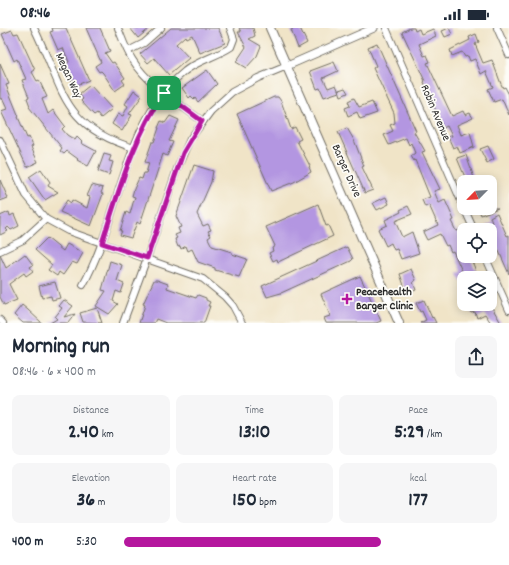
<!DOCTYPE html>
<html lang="en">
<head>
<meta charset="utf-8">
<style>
	:root { --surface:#fff; --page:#f6f6f7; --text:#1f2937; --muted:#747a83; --accent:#b5179e }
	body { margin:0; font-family:Dekko,sans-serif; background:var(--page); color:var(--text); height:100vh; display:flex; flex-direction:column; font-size:15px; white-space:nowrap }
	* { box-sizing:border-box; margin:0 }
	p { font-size:13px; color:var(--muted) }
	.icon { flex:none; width:22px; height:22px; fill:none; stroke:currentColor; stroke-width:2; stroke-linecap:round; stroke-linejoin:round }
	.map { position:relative; height:295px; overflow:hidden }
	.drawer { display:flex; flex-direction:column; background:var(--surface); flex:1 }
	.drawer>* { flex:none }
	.needle { width:26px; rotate:246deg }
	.tools { position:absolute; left:457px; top:147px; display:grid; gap:8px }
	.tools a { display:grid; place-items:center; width:40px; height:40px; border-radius:8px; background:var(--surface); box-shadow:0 2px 10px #0003; font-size:20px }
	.pin { position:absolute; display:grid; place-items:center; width:34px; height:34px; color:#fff; margin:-17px; border-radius:8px; box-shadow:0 2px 6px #0006 }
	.round { display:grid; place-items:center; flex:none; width:42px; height:42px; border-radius:8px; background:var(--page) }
	.headline { display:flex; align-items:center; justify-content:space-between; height:68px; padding:0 12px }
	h1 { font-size:22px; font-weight:700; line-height:30px }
	.stats { display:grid; grid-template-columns:repeat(3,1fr); gap:6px; height:68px; padding:4px 12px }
	.stats div { display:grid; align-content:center; border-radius:8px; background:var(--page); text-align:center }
	.stats b { font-size:20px; font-weight:700 }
	.stats small { font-size:11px; font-weight:400 }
	.stats p { font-size:11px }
	ul { padding:0 12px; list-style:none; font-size:13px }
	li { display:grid; grid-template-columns:64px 48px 1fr; align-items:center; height:30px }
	li i { height:10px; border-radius:5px; background:var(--accent) }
	.status { display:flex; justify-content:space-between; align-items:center; height:28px; padding:0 20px; background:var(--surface); direction:ltr }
	.status svg { height:11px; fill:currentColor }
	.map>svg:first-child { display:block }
	.building { fill:#b396e1 }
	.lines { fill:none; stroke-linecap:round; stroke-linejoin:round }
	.minor-casing { stroke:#706c62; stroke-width:8 }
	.tertiary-casing { stroke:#706c62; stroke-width:9 }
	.secondary-casing { stroke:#706c62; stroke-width:10 }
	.minor { stroke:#fff; stroke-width:6 }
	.tertiary { stroke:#fff; stroke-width:7 }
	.secondary { stroke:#fff; stroke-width:8 }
	.route-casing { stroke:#fff; stroke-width:8 }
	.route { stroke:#b5179e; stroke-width:5 }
	.poi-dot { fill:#b5179e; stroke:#fdfcf7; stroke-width:1.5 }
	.labels { text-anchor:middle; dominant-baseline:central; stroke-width:3.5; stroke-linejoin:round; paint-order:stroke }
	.street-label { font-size:12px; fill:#2b2b2b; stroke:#fdfcf7 }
	.poi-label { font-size:12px; font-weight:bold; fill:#2b2b2b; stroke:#fdfcf7; text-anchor:start }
</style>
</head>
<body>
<div class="status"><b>08:46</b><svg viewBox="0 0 49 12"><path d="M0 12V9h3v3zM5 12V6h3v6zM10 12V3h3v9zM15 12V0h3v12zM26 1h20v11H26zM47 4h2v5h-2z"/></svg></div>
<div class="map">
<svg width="509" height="295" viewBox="0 0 509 295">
	<rect width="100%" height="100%" fill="#fdfcf7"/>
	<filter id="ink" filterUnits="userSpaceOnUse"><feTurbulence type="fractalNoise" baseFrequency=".025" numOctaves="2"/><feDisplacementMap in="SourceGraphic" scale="8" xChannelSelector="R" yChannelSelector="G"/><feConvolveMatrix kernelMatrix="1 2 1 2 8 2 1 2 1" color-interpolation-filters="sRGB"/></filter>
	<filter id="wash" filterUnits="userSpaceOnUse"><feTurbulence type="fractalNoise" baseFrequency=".012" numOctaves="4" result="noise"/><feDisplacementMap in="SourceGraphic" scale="16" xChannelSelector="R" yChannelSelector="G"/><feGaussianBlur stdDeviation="0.9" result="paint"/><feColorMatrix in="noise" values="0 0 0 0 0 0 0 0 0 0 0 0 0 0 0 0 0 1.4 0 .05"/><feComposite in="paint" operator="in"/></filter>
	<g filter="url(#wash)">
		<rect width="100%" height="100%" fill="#f0e4c7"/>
		<g id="blocks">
			<g class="building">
				<path d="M52 0H66L89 52 74 58 71 52 74 51 64 36 69 34 67 29 63 20 58 22 50 4 53 3Z"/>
				<path d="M86 0H100L110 23 105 25 112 35 114 34 125 50 122 52 125 56 115 63 103 45 101 43 99 44 95 38 101 34Z"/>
				<path d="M130 0H150L138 10Z"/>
				<path d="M171 0H218L225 15 200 25 192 7 186 10 185 8 176 16 189 30 169 47 154 30 148 35 140 26Z"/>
				<path d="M239 0H253L255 8 249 11 261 18 257 28 246 40 236 34 246 19 238 4H241Z"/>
				<path d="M295 0H300L307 15 298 20 291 2Z"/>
				<path d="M410 0H414L415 3 419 1 421 6 433 1 436 8 419 16 424 28 427 27 430 34 427 35 428 37 452 88 463 83 465 87 470 85 473 90 457 97 461 107 470 104 474 119 460 125 457 118 453 120 448 109 452 108 447 98 443 100 424 54 425 53 402 4Z"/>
				<path d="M449 0 452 6 445 9 442 3Z"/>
				<path d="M12 2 14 6 18 5 35 42 32 44 37 53 39 52 47 69 42 71 48 86 53 82 65 98 62 101 67 107 75 112 77 109 82 114 81 115 96 123 88 138 77 132 78 131 67 123 64 126 60 123 62 120 29 79 30 78 27 70 29 69 22 52 26 51 17 31 14 33 2 6Z"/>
				<path d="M476 6 479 14 475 16 483 35 492 32 501 56 503 60 505 59 509 67V87L502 71 494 74 488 61 493 59 486 43 481 46 475 31 470 33 468 28 465 29 462 24 452 28 450 22 470 12 469 9Z"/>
				<path d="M377 15 416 103 414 104 425 123 422 124 440 161 434 163 439 175 445 172 454 192 451 193 456 203 460 202 464 210 459 212 464 228H469L474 238 477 247 474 248 475 250H464L461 253 458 246 462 243 453 223 451 224 448 217 446 218 440 206 427 212 423 204 438 197 429 177 425 179 422 172 430 169 415 132 414 133 411 128 415 125 411 115 409 117 406 110 389 117 384 107 393 103 390 97 395 95 394 85 373 40 376 38 368 19Z"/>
				<path d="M334 34 338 43 323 50 328 60 336 57 339 64 324 69 320 60 317 61 310 43Z"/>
				<path d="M0 36 9 56 6 57 19 89H18L27 110 29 109 33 118 31 119 38 134 27 139 1 83 7 81 2 70 0 71Z"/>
				<path d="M207 42 217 56 198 74 195 70 194 71 191 68 189 70 182 60Z"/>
				<path d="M90 57 112 81 101 90 97 85 94 87 81 73 83 71 79 66Z"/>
				<path d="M345 60 348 65 341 68 339 62Z"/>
				<path d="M134 62 142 68 129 86 132 87 122 103 112 96 118 86 123 88 128 78 125 76Z"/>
				<path d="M274 69H278L281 73 291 101 295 99 301 111 297 113 310 138 309 139 311 144 294 154 271 163 237 86Z"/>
				<path d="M354 70 359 79 372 74 377 85 360 91 357 84 348 88 345 80 350 78 348 73Z"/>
				<path d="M170 88 179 92 169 113 173 114 167 128 163 126 140 196 137 194 131 210 120 207 122 203H120L126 184 130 186 133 175 135 169 132 168 134 161 139 150 142 151 144 145H146L149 135 145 134 152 114H154L159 100H158L161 93 165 95Z"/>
				<path d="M347 100 354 112 364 138 362 139 373 162 365 165 338 104Z"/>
				<path d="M488 118 494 131 487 135 480 121Z"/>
				<path d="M104 126 111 128 109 133 113 134 109 147 98 143Z"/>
				<path d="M466 127 473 147 476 154H467L457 130Z"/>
				<path d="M194 137 213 143 211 154 197 186 203 198 208 196 211 202 208 203 211 208 208 210 212 218 232 224V226L247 231 239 249 215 242V240L198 234 192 221 188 223 186 218 181 221 180 218 178 219 175 211 177 210 175 207 180 205 178 200 181 199 176 188Z"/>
				<path d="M41 141 50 154 48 158 58 164 45 172 29 149Z"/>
				<path d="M0 152 8 170 0 173Z"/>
				<path d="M92 157 103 160 101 165 103 166 91 198 60 184 67 172 71 175 72 172 87 180 90 169 87 168Z"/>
				<path d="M386 169 389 176 377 182 373 175Z"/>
				<path d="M318 176 326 198 328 197 333 208 278 234 277 231 273 233 269 225 273 223 272 220 275 218 266 199Z"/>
				<path d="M408 178 412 186 395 193 402 209 412 204 419 225 401 231 397 221 394 222 391 215 386 218 378 201 387 197 385 192 401 184 400 182Z"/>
				<path d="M478 180H498L481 187Z"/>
				<path d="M9 184 10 188 14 186 19 198 11 202 8 199 6 201 8 203 0 207V188Z"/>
				<path d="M497 185 507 208 509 207V246L498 221 497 222 490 207V202H488L486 198 492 195 490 189Z"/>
				<path d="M47 210 63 223 67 216 83 225 77 236 72 234 63 247 59 244 57 248 48 242 52 237 35 222Z"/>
				<path d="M347 219 353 231 351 233 281 265 267 269 262 258Z"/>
				<path d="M25 226 33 237 30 239 33 243 26 248 24 245 9 256 17 272 4 277 0 269V227L6 240Z"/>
				<path d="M110 233 122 237 117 253 124 256 121 265 116 263 113 273 118 276 109 286 96 278 106 263 102 262Z"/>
				<path d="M411 241 416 252 413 254 416 262 407 266 400 246Z"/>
				<path d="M360 248 381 293 376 295H326L324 290 330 288 329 285 321 266Z"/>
				<path d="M154 252H157L168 256 167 260 196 270 198 267 206 270V272L210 274 208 278H210L204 295H166L156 291 154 295H139L145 277 143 276Z"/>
				<path d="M55 254 60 270 52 272 51 268 42 270 39 258Z"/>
				<path d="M64 272 73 278 64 289 75 286 68 295H50L57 291 55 289 62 280 59 278Z"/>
				<path d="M424 272 432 290 433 289 436 295H420L426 292 422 283 420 284 416 275Z"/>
				<path d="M467 276H483L484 279 490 276 501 295H491L485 286 477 290 475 284 471 285Z"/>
				<path d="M22 277 28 282 42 295H23L14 287Z"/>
				<path d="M97 280 102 295 83 294 80 285Z"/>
			</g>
		</g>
	</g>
	<g filter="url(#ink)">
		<use href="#blocks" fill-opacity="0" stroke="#706c62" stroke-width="1"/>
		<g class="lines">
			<g class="minor-casing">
				<g id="minor">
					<path d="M34 0C64 60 60 98 134 120"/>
					<path d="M118 0C122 10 126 22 132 31 148 57 178 75 202 93"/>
					<path d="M386 0 464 180"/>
					<path d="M497 0 509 27"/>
					<path d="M128 23 144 15 161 0"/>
					<path d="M0 112 26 167 46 191 68 203 203 251 225 269 233 278 242 295"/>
					<path d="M464 180 474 202"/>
					<path d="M0 223 23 212 46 191"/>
					<path d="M485 228 509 282"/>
					<path d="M83 257C121 189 122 95 185 43 199 32 216 29 231 19L234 11 230 0"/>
					<path d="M0 292 3 295"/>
					<path d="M123 295 147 230 177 141 190 111 211 83 232 64 258 50 287 38"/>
				</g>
			</g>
			<g class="tertiary-casing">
				<path id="tertiary" d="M287 38 374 0"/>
			</g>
			<g class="secondary-casing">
				<path id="secondary" d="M270 0 399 295"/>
			</g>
			<use href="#minor" class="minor"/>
			<use href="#tertiary" class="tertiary"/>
			<use href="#secondary" class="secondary"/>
		</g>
	</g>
	<g class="lines" filter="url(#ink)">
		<g class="route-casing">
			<path id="route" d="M164 65 202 93 183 125 147 230 102 215C119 163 133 110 164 65Z"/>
		</g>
		<use href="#route" class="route"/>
	</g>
	<path class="poi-dot" d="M345 265h4v4h4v4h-4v4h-4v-4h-4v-4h4z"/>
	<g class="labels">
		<g class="street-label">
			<text transform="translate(68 48) rotate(65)">Megan Way</text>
			<text transform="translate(435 85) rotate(67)">Robin Avenue</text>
			<text transform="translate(346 143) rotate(66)">Barger Drive</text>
		</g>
		<g class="poi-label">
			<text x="356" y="264">Peacehealth<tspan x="356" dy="14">Barger Clinic</tspan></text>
		</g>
	</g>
</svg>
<div class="tools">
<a><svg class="needle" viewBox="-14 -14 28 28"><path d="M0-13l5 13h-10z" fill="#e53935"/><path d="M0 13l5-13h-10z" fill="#747a83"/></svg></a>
<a><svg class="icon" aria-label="locate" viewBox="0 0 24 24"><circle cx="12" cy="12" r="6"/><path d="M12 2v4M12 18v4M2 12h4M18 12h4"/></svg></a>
<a><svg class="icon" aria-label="layers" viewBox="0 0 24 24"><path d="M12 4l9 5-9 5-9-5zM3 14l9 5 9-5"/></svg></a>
</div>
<div class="pin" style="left:164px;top:65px;background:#1e9e55"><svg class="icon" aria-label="arrive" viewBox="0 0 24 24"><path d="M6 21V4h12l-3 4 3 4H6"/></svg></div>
</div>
<section class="drawer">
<div class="headline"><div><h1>Morning run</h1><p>08:46 · 6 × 400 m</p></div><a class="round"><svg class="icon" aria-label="share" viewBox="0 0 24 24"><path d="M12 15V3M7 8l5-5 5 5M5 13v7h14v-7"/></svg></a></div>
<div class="stats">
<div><p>Distance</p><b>2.40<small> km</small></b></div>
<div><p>Time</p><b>13:10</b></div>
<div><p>Pace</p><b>5:29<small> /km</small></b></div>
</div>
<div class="stats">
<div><p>Elevation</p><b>36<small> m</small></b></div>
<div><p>Heart rate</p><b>150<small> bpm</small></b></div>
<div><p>kcal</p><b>177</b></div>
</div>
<ul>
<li><b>400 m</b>5:30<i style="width:69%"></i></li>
</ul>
</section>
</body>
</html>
